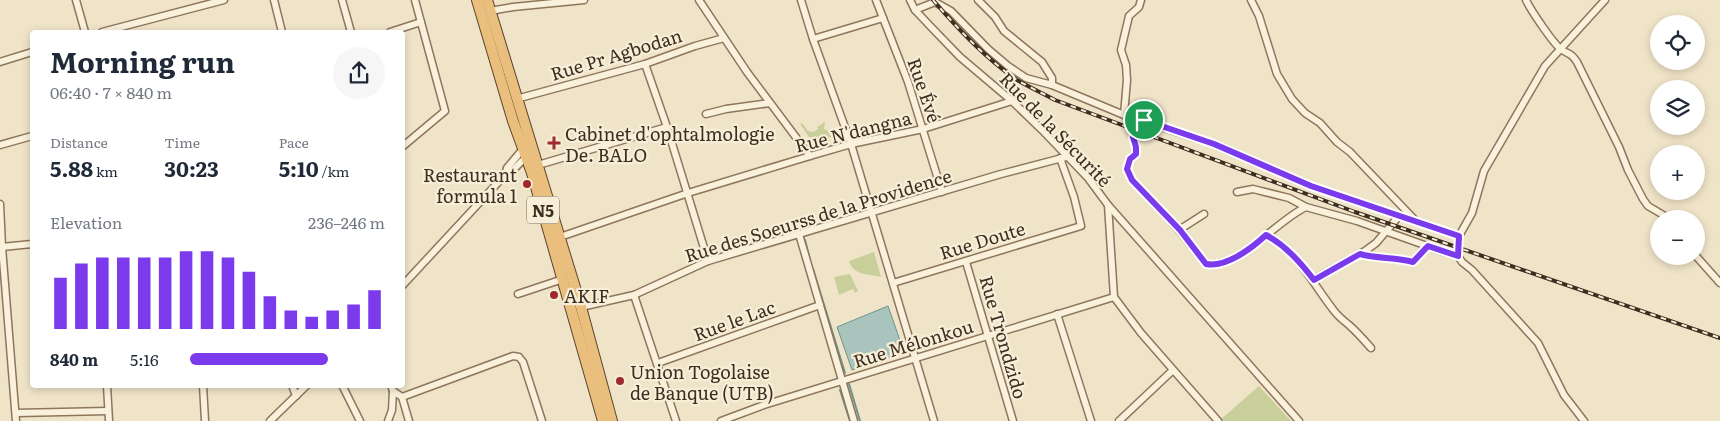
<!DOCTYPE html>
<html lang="en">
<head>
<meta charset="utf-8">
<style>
	:root { --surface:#fff; --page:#f6f6f7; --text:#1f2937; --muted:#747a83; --accent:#7c3aed }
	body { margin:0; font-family:Literata,serif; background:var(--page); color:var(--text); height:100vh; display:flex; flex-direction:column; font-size:19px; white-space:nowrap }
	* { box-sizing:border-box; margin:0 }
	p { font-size:16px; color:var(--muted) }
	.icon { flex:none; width:28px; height:28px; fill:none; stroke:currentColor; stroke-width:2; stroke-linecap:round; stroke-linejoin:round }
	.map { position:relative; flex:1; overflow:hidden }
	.panel { position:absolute; left:30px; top:30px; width:375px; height:358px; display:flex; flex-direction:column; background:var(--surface); border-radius:5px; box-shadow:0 2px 8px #0003 }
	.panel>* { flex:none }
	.controls { position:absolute; left:1650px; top:15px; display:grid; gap:10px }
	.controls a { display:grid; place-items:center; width:55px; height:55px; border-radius:50%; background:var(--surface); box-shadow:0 2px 8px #0003; font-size:25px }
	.pin { position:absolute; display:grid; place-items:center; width:42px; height:42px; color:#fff; margin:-21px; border:2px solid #fff; border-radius:50%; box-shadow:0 1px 5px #0007 }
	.round { display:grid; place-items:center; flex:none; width:52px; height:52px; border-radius:26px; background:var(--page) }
	.overview { display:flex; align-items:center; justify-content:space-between; height:85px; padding:0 20px }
	h1 { font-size:28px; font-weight:700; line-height:38px }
	.figures { display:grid; grid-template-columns:repeat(3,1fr); gap:8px; height:85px; padding:5px 20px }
	.figures div { display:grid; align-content:center }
	.figures b { font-size:21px; font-weight:700 }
	.figures small { font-size:14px; font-weight:400 }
	.figures p { font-size:14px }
	.chart { height:140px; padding:10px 20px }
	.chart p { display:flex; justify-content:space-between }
	.chart svg { width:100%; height:90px; margin-top:5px; stroke:var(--accent); stroke-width:6 }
	ul { padding:0 20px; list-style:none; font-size:16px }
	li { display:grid; grid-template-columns:80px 60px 1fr; align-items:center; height:38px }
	li i { height:12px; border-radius:6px; background:var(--accent) }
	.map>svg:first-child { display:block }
	.green { fill:#c9cf9b }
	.water { fill:#a9c4bc; stroke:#6f938a }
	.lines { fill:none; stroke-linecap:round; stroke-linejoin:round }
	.stream { stroke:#6f938a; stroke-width:2 }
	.minor-casing { stroke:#8d765c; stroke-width:9 }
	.trunk-casing { stroke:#5b4430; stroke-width:12 }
	.minor { stroke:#faf1dc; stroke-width:6 }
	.trunk { stroke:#eabe7c; stroke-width:10 }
	.rail-casing { stroke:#3d2e20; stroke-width:4 }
	.rail { stroke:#f7eed8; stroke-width:2; stroke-dasharray:5.5; stroke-linecap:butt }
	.route-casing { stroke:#fff; stroke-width:10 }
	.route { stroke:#7c3aed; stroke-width:6 }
	.poi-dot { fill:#9e2a2b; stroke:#f7eed8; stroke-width:2 }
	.labels { text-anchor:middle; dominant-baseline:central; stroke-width:4.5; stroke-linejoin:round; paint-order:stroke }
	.shield { fill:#f7eed8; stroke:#756857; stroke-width:1 }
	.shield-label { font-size:16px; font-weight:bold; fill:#3d2e20 }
	.street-label { font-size:18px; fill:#3d2e20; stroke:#f7eed8 }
	.poi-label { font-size:18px; fill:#3d2e20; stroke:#f7eed8; text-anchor:start }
</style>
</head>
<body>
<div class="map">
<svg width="1720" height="421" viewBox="0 0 1720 421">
	<rect width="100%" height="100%" fill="#f0e4c8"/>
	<g class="green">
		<path d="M825 122 824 129 829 131 831 137 813 143 800 124 802 123 808 131 813 132 818 129 817 127Z"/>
		<path d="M874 252 881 277C867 274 853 275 849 261Z"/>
		<path d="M850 274 858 291 855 293 853 289 839 295 834 277Z"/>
		<path d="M1259 386 1291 421H1221L1220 420Z"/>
	</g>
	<path class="water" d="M888 306 904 352 852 370 837 327Z"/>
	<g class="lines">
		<g class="stream">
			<path d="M805 240 810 260"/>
			<path d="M813 269 845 373"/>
			<path d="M849 384 860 421"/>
			<path d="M840 390 850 421"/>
		</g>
		<g class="minor-casing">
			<g id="minor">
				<path d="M76 0 85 32"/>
				<path d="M274 0 282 32"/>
				<path d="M342 0 351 32"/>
				<path d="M699 0 747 72 810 156"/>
				<path d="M801 0 813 39 851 144 934 421"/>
				<path d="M876 0 908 82 942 192"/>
				<path d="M910 0 915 10 932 28 960 57 1012 101 1042 130 1088 178 1108 205 1114 297 1141 333 1218 421"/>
				<path d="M978 0 995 17 1004 31 1042 62 1052 78V85"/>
				<path d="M1251 0 1259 16 1277 74 1292 99 1305 113 1320 123 1337 142 1350 152 1414 219"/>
				<path d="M1526 0C1530 9 1554 45 1562 50 1570 55 1571 53 1577 62L1619 147 1628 170 1643 199 1648 206 1670 219"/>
				<path d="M915 10 935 2 951 11 988 49 1008 66 1026 78 1052 85 1124 115 1214 144 1311 186 1459 236"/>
				<path d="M490 11 513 7 584 0"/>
				<path d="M102 32 224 0"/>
				<path d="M390 32 421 22"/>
				<path d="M813 39 883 18"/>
				<path d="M0 62 32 52"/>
				<path d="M645 64 667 127 708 261"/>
				<path d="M516 99 645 64 695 46 724 38"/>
				<path d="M706 114 726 109 770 103"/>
				<path d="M1124 115 1127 80 1126 65 1121 50 1129 16 1139 7 1141 0"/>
				<path d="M1144 120 1135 131 1133 137 1136 147V154L1130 159 1127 169 1132 180 1179 230 1206 264C1238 270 1277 220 1306 207"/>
				<path d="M0 145 32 136"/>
				<path d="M402 147 445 111 415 0"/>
				<path d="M538 165 667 127"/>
				<path d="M505 175 507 168 523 149"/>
				<path d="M1237 192 1253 189 1289 198 1306 207 1357 221 1444 252 1458 256"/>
				<path d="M0 204 2 247 16 421"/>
				<path d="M1108 205 1299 421"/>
				<path d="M1179 230 1204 214"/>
				<path d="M799 234 854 421"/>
				<path d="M1266 235C1300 254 1312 283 1335 312 1339 317 1344 321 1349 325 1357 332 1364 340 1371 348"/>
				<path d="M560 237 688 193 810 156 851 144 923 129 1012 101"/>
				<path d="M2 247 32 244"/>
				<path d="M1360 254C1377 259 1395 257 1413 262L1427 246"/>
				<path d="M1696 256 1720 283"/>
				<path d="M966 262 1013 421"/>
				<path d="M1313 280 1365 251 1376 243 1399 216"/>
				<path d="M893 283 1081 226 1074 197 1060 158"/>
				<path d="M402 286 505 175 511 172 526 157"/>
				<path d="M518 294 563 279"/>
				<path d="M634 295 676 421"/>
				<path d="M581 307 634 295 708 261 1001 174 1066 157"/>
				<path d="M1057 314 1091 421"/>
				<path d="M658 363 820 305"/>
				<path d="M107 385 109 421"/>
				<path d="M203 385 205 421"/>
				<path d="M292 385 296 396"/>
				<path d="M342 385 360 421"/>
				<path d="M391 385 393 391 402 397 409 421"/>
				<path d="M402 397 513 356 519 357 523 362 542 421"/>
				<path d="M16 413 108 411"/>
				<path d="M270 421 307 385"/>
				<path d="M388 421 392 410 393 391"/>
				<path d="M721 421 764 405 1114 297"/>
				<path d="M1119 421 1173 370"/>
				<path d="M1584 421 1564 395 1538 343 1472 270 1462 262 1458 256 1459 236 1472 213 1484 171 1545 66 1605 0"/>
			</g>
		</g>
		<g class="trunk-casing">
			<g id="trunk">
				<path d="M477 0 513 121 532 173 603 421"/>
				<path d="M487 0 581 307 612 421"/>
			</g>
		</g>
		<use href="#minor" class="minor"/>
		<use href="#trunk" class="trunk"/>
		<g class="rail-casing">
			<path id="rail" d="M933 0C958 29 985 58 1017 80 1029 87 1042 93 1055 100L1355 212 1720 338"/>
		</g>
		<use href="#rail" class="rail"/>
	</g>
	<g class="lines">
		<g class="route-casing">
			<path id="route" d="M1144 120 1214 144 1311 186 1459 236 1458 256 1428 246 1413 262C1395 257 1377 259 1360 254L1314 280C1300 262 1286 246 1266 235 1252 248 1226 268 1206 264L1180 230 1132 180 1127 169 1130 159 1136 154V147L1133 137 1135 131Z"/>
		</g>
		<use href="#route" class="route"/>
	</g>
	<g class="poi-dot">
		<path d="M551.5 135.5h5v5h5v5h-5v5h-5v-5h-5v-5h5z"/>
		<circle cx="527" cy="184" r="5"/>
		<circle cx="554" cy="295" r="5"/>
		<circle cx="620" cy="381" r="5"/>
	</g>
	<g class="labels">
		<rect class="shield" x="527" y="196.5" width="32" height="27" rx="4"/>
		<g class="shield-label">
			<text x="543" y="210">N5</text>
		</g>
		<g class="street-label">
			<text transform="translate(616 54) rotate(-17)">Rue Pr Agbodan</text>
			<text transform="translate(925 90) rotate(71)">Rue Évé</text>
			<text transform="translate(1056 129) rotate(46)">Rue de la Sécurité</text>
			<text transform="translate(853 131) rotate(-14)">Rue N'dangna</text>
			<text transform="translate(818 215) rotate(-17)">Rue des Soeurss de la Providence</text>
			<text transform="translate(982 240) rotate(-17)">Rue Doute</text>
			<text transform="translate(734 320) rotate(-20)">Rue le Lac</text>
			<text transform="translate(1004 337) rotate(74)">Rue Trondzido</text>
			<text transform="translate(913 343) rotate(-17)">Rue Mélonkou</text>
		</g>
		<g class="poi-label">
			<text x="565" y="133">Cabinet d'ophtalmologie<tspan x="565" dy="21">De. BALO</tspan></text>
			<text x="517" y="174" text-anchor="end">Restaurant<tspan x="517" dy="21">formula 1</tspan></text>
			<text x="564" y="295">AKIF</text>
			<text x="630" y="371">Union Togolaise<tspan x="630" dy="21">de Banque (UTB)</tspan></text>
		</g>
	</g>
</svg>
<div class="controls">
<a><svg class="icon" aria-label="locate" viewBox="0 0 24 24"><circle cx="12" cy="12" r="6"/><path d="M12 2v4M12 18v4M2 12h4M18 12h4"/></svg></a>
<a><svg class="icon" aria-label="layers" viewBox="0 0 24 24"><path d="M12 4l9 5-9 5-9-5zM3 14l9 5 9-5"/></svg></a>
<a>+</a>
<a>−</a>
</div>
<div class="pin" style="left:1144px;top:120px;background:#1e9e55"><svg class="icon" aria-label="arrive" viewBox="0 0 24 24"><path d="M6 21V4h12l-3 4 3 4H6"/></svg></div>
<section class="panel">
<div class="overview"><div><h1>Morning run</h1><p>06:40 · 7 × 840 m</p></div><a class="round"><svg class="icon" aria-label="share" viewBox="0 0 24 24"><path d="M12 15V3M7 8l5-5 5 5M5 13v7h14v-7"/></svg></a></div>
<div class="figures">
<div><p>Distance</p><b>5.88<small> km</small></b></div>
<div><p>Time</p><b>30:23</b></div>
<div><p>Pace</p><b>5:10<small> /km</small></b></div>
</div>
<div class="chart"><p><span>Elevation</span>236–246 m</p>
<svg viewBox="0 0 160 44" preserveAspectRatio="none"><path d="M5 44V19M15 44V12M25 44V9M35 44V9M45 44V9M55 44V9M65 44V6M75 44V6M85 44V9M95 44V16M105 44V28M115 44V35M125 44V38M135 44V35M145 44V32M155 44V25"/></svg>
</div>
<ul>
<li><b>840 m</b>5:16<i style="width:71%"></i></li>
</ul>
</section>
</div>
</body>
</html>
